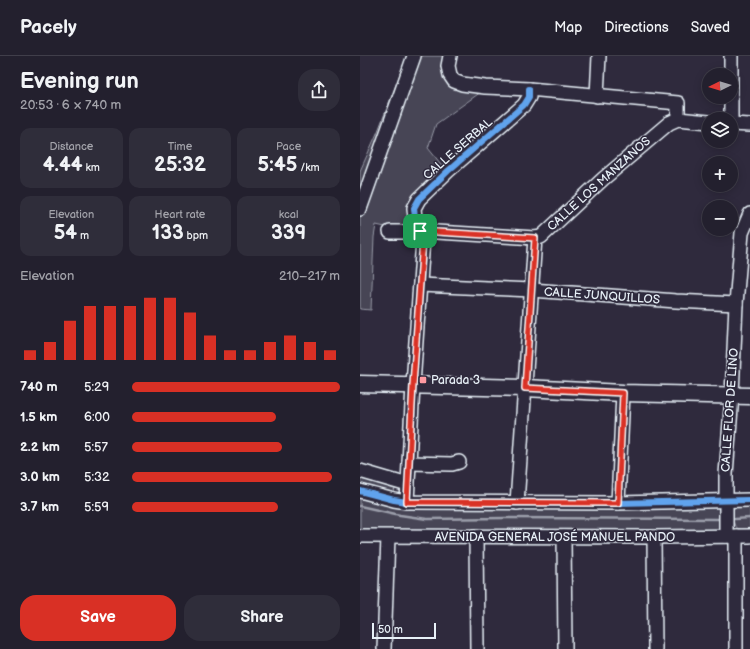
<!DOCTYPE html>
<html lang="en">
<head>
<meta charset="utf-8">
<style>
	:root { --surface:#23202e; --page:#2f2d3a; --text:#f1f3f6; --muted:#a3a3aa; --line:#403e4a; --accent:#d93025 }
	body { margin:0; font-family:"Balsamiq Sans",sans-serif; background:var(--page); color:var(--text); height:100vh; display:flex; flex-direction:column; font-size:15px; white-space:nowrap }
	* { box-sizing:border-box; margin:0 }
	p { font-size:13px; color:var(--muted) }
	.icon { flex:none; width:22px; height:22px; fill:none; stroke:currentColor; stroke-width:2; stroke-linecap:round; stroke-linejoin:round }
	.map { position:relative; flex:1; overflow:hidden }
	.drawer { display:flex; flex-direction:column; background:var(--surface); width:360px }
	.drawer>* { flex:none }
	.needle { width:26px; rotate:265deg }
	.tools { position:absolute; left:342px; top:12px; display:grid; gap:8px }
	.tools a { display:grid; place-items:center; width:36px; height:36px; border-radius:50%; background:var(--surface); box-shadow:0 2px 10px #0003,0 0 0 1px var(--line); font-size:20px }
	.scale { position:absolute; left:12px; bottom:10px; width:64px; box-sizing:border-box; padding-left:4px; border:2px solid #e8f1f8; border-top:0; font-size:11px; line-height:14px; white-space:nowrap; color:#e8f1f8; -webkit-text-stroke:3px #2f2a3d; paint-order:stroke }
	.pin { position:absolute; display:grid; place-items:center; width:34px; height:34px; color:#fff; margin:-17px; border-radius:8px; box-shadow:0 2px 6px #0006 }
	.round { display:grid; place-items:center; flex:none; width:42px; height:42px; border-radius:16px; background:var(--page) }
	.head { display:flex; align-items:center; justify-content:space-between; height:68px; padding:0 20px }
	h1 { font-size:22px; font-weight:800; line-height:30px }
	.stats { display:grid; grid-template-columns:repeat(3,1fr); gap:6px; height:68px; padding:4px 20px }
	.stats div { display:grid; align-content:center; border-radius:10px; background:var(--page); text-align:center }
	.stats b { font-size:20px; font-weight:800 }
	.stats small { font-size:11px; font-weight:400 }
	.stats p { font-size:11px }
	.chart { height:112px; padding:8px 20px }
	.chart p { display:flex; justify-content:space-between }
	.chart svg { width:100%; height:72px; margin-top:4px; stroke:var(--accent); stroke-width:6 }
	.primary-button { display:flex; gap:8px; margin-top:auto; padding:8px 20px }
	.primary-button a { flex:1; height:46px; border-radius:16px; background:var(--accent); color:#fff; font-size:16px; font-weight:800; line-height:46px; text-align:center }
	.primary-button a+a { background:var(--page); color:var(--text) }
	ul { padding:0 20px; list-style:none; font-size:13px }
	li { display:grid; grid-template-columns:64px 48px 1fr; align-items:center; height:30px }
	li i { height:10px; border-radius:5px; background:var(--accent) }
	header { display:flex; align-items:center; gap:24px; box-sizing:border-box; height:56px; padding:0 20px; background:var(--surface); border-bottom:1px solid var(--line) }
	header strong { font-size:19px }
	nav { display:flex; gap:22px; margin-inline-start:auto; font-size:14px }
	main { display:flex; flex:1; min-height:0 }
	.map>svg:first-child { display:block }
	.green { fill:#464455; stroke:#979aa6 }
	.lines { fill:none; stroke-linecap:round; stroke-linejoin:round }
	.stream { stroke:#9c9fab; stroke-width:2.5 }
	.minor-casing { stroke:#e8f1f8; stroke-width:16 }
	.major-casing { stroke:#e8f1f8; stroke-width:19 }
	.minor { stroke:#2f2a3d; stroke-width:13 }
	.major { stroke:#2f2a3d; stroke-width:16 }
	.cycleway-casing { stroke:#2f2a3d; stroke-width:8 }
	.cycleway { stroke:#60a3ed; stroke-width:6 }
	.route-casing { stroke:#fff; stroke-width:8 }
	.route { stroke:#d93025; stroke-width:5 }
	.poi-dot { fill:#ff9aa2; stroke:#2f2a3d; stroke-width:1.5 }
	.labels { text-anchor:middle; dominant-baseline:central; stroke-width:3; stroke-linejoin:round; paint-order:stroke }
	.street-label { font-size:12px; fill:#e8f1f8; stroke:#2f2a3d }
	.poi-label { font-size:12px; fill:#e8f1f8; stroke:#2f2a3d; text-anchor:start }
</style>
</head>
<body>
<header>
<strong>Pacely</strong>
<nav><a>Map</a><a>Directions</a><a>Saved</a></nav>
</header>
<main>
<section class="drawer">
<div class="head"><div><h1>Evening run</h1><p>20:53 · 6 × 740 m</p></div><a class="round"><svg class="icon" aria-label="share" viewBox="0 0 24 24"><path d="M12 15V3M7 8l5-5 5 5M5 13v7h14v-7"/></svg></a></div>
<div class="stats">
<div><p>Distance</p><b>4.44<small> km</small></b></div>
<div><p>Time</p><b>25:32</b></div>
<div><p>Pace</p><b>5:45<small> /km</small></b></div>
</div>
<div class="stats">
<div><p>Elevation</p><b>54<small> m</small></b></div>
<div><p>Heart rate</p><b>133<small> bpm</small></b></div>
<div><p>kcal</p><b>339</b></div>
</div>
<div class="chart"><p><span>Elevation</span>210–217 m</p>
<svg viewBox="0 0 160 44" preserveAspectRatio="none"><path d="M5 44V38M15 44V33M25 44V20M35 44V11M45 44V11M55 44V11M65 44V6M75 44V6M85 44V15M95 44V29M105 44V38M115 44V38M125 44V33M135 44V29M145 44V33M155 44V38"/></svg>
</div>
<ul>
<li><b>740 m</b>5:29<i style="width:100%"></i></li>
<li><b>1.5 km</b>6:00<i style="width:69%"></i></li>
<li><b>2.2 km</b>5:57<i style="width:72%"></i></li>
<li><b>3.0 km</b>5:32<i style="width:96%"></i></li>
<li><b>3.7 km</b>5:59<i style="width:70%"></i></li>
</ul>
<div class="primary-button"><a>Save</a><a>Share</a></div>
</section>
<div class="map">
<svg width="390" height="593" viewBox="0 0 390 593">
	<rect width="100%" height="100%" fill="#2f2a3d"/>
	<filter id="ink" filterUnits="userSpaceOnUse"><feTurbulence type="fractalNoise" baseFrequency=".025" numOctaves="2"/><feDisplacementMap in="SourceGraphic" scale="8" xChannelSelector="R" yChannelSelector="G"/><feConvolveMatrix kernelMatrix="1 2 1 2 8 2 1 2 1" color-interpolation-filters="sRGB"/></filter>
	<g filter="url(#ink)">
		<g class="green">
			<path d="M47 0H84C87 34 88 34 121 36L76 68 68 92 85 113 55 142 53 173 30 172 16 169 14 181 11 254 0 253V115L18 75Z"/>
			<path d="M0 421 35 433 34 437 0 428Z"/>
			<path d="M0 439 38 450 53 453 159 452 362 451 361 470 357 474 0 477Z"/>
			<path d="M372 441 390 442V477C386 476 380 476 377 473 371 468 373 449 372 441Z"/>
		</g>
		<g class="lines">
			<g class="stream">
				<path d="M0 450 40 459 67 463 145 462 360 463"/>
				<path d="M375 463 390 462"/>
			</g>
			<g class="minor-casing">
				<g id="minor">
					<path d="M90 0 88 10 90 19 94 25 102 28 125 31 169 33 318 47V63"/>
					<path d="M237 40 239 0"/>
					<path d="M371 63V0"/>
					<path d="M371 68 390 69"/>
					<path d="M0 153 54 0"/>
					<path d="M30 176H55L60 175 175 182 181 181 243 123 309 67 318 63 349 66"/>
					<path d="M60 229 172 234 316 245 376 248"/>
					<path d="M49 407 92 408 99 406"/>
					<path d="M0 415 48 429"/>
					<path d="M0 435 34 444 47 446 258 447 390 444"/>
					<path d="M47 446 53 329 63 183 55 162 54 152 59 143 88 115 164 49 169 41V33"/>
					<path d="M157 447 175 182"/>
					<path d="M258 447 263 337"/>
					<path d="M0 480 294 481 390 480"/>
					<path d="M116 480 117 593"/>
					<path d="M366 480V418L372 339 376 248 382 177 390 158"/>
					<path d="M204 481 205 593"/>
					<path d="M294 481 295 593"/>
					<path d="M24 593 28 481"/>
					<path d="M376 593V480"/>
				</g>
			</g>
			<g class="major-casing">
				<path id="major" d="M0 328 165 332 263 337 390 340"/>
			</g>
			<use href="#minor" class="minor"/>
			<use href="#major" class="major"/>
			<g class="cycleway-casing">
				<g id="cycleway">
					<path d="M0 435 34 444 47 446 258 447 390 444"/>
					<path d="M47 446 53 329 63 183 55 162 54 152 59 143 88 115 164 49 169 41V33"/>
				</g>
			</g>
			<use href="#cycleway" class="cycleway"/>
		</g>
	</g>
	<g class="lines" filter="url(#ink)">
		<g class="route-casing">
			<path id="route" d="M60 175 175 182 165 332 263 337 258 447 47 446 53 329 63 183Z"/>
		</g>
		<use href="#route" class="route"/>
	</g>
	<rect class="poi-dot" x="59" y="320" width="8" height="8" rx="2"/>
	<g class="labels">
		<g class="street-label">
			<text transform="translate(98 93) rotate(-41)">CALLE SERBAL</text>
			<text transform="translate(239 128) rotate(-42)">CALLE LOS MANZANOS</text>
			<text transform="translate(242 240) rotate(4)">CALLE JUNQUILLOS</text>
			<text transform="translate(370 354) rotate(-86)">CALLE FLOR DE LINO</text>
			<text x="195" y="481">AVENIDA GENERAL JOSÉ MANUEL PANDO</text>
		</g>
		<g class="poi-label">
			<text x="71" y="324">Parada 3</text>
		</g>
	</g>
</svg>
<div class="tools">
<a><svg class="needle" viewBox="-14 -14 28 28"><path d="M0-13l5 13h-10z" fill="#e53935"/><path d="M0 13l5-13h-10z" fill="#a3a3aa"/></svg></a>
<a><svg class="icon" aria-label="layers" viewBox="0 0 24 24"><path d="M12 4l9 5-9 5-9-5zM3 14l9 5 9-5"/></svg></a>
<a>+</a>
<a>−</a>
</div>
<div class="scale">50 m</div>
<div class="pin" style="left:60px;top:175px;background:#1e9e55"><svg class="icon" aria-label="arrive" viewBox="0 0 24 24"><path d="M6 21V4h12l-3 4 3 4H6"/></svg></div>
</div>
</main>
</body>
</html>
